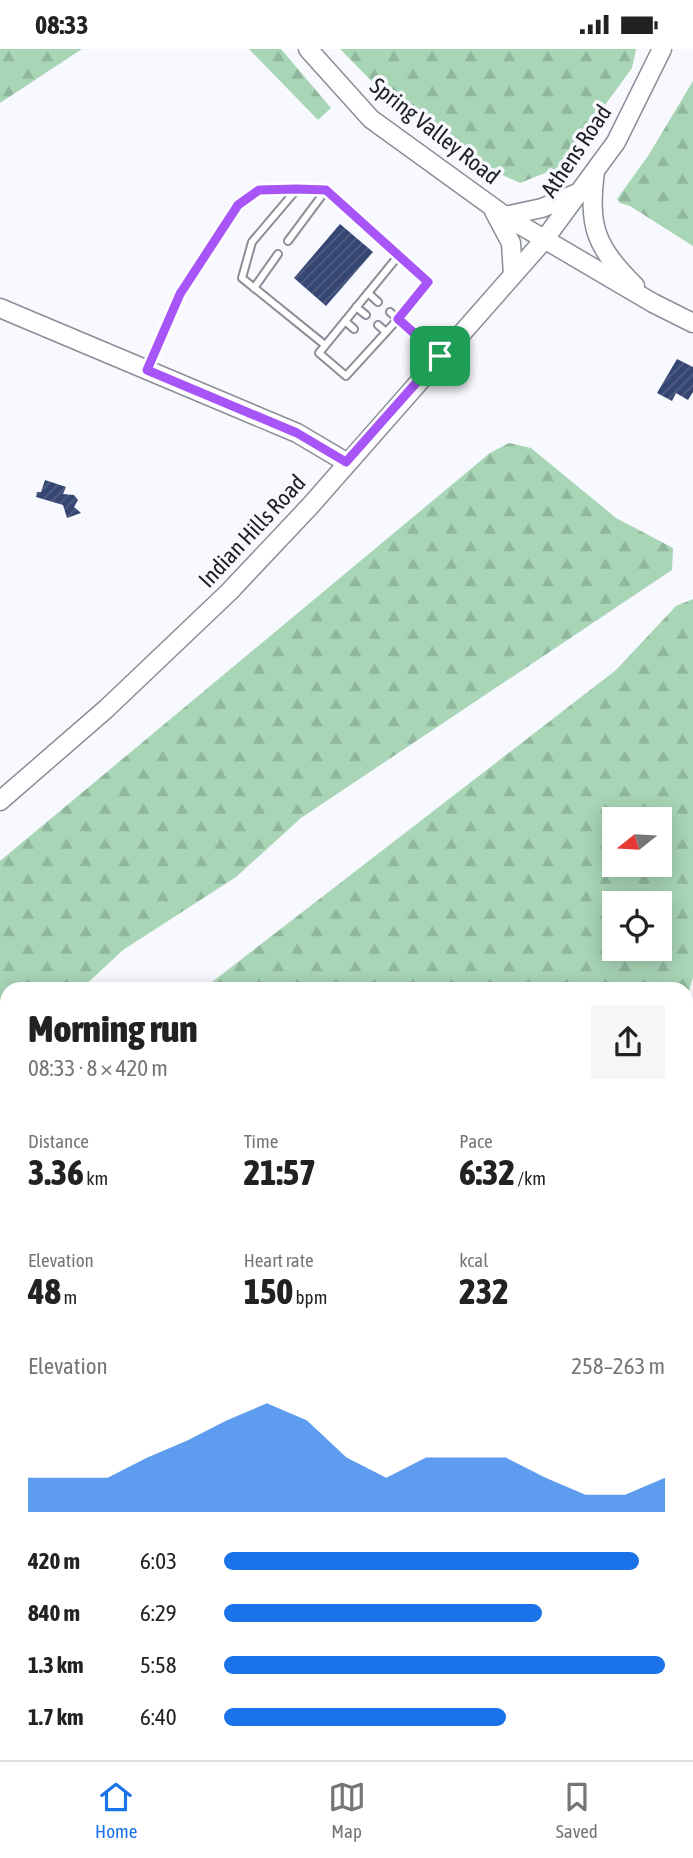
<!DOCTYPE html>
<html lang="en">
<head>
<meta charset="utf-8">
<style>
	:root { --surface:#fff; --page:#f6f6f6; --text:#222; --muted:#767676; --line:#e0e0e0; --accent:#1a73e8 }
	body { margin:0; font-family:"Asap Condensed",sans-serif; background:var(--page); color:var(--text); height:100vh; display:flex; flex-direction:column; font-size:26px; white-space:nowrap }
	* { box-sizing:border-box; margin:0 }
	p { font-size:23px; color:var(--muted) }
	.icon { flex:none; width:38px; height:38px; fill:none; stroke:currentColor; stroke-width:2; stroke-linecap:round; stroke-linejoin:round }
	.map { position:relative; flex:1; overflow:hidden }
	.sheet { position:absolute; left:0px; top:933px; width:693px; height:779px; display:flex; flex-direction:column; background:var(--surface); border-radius:21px 21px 0 0; box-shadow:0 4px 18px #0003 }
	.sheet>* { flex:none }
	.needle { width:46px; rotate:252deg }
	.controls { position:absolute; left:602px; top:758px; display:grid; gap:14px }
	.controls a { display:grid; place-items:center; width:70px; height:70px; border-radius:0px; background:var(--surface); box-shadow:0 4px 18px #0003; font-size:35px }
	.pin { position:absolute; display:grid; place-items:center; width:60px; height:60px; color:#fff; margin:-30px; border-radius:14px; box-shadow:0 4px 10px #0006 }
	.round { display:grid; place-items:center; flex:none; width:74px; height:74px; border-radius:0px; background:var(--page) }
	.overview { display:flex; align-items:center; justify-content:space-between; height:119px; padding:0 28px }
	h1 { font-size:38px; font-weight:800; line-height:52px }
	.figures { display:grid; grid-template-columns:repeat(3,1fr); gap:10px; height:119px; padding:7px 28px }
	.figures div { display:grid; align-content:center }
	.figures b { font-size:35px; font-weight:800 }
	.figures small { font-size:19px; font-weight:400 }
	.figures p { font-size:19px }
	.chart { height:196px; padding:14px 28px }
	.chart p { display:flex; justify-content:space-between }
	.chart svg { width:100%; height:126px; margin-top:7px; fill:var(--accent); opacity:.7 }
	ul { padding:0 28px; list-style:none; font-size:23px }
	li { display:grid; grid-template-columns:112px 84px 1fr; align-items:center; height:52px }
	li i { height:18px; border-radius:9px; background:var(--accent) }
	.status { display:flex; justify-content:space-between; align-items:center; height:49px; padding:0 35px; background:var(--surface); direction:ltr }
	.status svg { height:19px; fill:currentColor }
	.menu { display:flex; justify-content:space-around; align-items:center; height:98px; border-top:2px solid var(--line); background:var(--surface); font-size:19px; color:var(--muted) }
	.menu a { display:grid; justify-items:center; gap:4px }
	.menu .selected { color:var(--accent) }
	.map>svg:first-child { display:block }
	.forest { fill:url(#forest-firs); fill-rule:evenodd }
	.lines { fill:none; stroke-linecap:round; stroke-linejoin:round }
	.stream { stroke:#a9c5f8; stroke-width:4.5 }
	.building { fill:url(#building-hatch) }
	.lane-casing { stroke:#8b8e96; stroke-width:10 }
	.street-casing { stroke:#8b8e96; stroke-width:16 }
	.secondary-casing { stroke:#8b8e96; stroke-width:21 }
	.lane { stroke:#fff; stroke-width:6 }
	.street { stroke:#fff; stroke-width:12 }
	.secondary { stroke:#fff; stroke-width:18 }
	.route-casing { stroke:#fff; stroke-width:14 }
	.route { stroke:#a855f7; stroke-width:9 }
	.labels { text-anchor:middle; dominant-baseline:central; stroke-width:7; stroke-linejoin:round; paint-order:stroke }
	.street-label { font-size:23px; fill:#202125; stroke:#f7f9fe }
</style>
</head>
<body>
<div class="status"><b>08:33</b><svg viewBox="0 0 49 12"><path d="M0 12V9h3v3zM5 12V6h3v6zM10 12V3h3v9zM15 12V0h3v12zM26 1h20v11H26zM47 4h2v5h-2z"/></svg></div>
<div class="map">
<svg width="693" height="1711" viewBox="0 0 693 1711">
	<defs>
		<pattern id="forest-firs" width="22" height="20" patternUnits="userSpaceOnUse" patternTransform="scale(1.75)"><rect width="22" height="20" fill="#a8d5b6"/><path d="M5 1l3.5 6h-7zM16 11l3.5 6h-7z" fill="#90b79c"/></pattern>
		<pattern id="building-hatch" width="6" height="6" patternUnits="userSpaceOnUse" patternTransform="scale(1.75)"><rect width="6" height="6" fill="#364673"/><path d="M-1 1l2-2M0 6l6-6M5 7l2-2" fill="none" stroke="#515e82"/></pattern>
	</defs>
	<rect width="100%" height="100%" fill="#f7f9fe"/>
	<g class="forest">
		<path d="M0 0H82L0 54Z"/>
		<path d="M249 0H281L331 59 318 71Z"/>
		<path d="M340 0H636L632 19 560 118 520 134 481 116 394 55Z"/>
		<path d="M693 32V197L630 157 620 154 617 150 648 107Z"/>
		<path d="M509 394 531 399 616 469 673 499 672 521 301 769 236 828 123 901 81 940H7V1008L0 1014V812L490 404Z"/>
		<path d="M693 550V928L686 952V940H203L616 621 676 557ZM614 770H660V816H614ZM614 854H660V900H614Z"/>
	</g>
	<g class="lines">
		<path class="stream" d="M76 1711 89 1704"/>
	</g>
	<g class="building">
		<path d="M340 175 373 203 326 257 294 229Z"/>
		<path d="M677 310 693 318V343L688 351 676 344 672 352 657 344Z"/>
		<path d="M45 431 66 438 63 445 74 446 78 451 74 458 81 464 67 469 63 456 36 448 37 443H41Z"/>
	</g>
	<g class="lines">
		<g class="lane-casing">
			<g id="lane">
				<path d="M297 140 252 193 242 229 325 296"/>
				<path d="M288 192 326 141"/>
				<path d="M254 239 278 205"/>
				<path d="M368 244 378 253"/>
				<path d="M356 258 366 266"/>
				<path d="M390 263 398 270 346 327 319 304 399 206"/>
				<path d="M345 272 354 280"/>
				<path d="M378 276 386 283"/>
				<path d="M148 318 180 245 238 156 259 141H326L428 233 398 270 439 306"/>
			</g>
		</g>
		<g class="street-casing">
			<g id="street">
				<path d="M0 1148 7 1151"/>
				<path d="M686 1391 693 1385"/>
				<path d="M0 1495 7 1506"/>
				<path d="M0 1600 7 1595"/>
				<path d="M686 1700 693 1701"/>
				<path d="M278 1711 287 1704"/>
			</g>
		</g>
		<g class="secondary-casing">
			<g id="secondary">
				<path d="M308 0 371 70 505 167 653 254 693 274"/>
				<path d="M595 122C588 178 595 197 635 237"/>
				<path d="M494 162 511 194 513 226"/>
				<path d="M505 167 542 159 575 145"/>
				<path d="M0 259 297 384 346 413"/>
				<path d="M0 752 106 660 229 543 311 456 544 191 616 93 662 0"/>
			</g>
		</g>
		<use href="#lane" class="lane"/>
		<use href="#street" class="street"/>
		<use href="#secondary" class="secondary"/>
	</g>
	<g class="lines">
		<g class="route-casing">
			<path id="route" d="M297 140 326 141 428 233 398 270 440 307 346 413 297 384 147 321 180 245 238 156 259 141Z"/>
		</g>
		<use href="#route" class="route"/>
	</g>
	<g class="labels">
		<g class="street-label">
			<text transform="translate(435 82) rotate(38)">Spring Valley Road</text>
			<text transform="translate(576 102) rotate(-56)">Athens Road</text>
			<text transform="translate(252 482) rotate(-47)">Indian Hills Road</text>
		</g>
	</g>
</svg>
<div class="controls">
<a><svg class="needle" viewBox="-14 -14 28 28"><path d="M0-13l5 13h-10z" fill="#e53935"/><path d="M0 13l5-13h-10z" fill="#767676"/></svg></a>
<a><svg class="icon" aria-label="locate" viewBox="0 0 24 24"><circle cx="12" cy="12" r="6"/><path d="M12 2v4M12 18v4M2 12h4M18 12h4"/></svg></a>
</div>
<div class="pin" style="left:440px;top:307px;background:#1e9e55"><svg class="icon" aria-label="arrive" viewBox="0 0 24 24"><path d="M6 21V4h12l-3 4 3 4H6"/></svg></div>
<section class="sheet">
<div class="overview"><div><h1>Morning run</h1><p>08:33 · 8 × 420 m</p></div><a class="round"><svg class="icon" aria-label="share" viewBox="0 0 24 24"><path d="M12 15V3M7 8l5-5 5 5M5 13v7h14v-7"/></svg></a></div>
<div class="figures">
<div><p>Distance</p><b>3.36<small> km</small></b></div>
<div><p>Time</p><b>21:57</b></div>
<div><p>Pace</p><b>6:32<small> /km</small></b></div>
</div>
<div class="figures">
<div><p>Elevation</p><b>48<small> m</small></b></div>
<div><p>Heart rate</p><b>150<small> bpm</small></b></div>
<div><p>kcal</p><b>232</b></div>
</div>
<div class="chart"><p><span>Elevation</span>258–263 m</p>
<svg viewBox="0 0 160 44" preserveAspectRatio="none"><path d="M0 44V32L10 32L20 32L30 25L40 19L50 12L60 6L70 12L80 25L90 32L100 25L110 25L120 25L130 32L140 38L150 38L160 32V44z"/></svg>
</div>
<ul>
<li><b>420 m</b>6:03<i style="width:94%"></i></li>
<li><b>840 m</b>6:29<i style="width:72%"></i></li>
<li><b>1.3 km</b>5:58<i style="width:100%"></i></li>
<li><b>1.7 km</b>6:40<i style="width:64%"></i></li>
</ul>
</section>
</div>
<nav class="menu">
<a class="selected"><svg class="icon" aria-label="home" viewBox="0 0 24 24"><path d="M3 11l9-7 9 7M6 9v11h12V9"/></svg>Home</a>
<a><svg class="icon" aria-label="map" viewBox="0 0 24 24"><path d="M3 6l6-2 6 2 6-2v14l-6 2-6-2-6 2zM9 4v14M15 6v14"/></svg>Map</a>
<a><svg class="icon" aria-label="saved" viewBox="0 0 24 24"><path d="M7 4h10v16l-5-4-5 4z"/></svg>Saved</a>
</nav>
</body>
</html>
